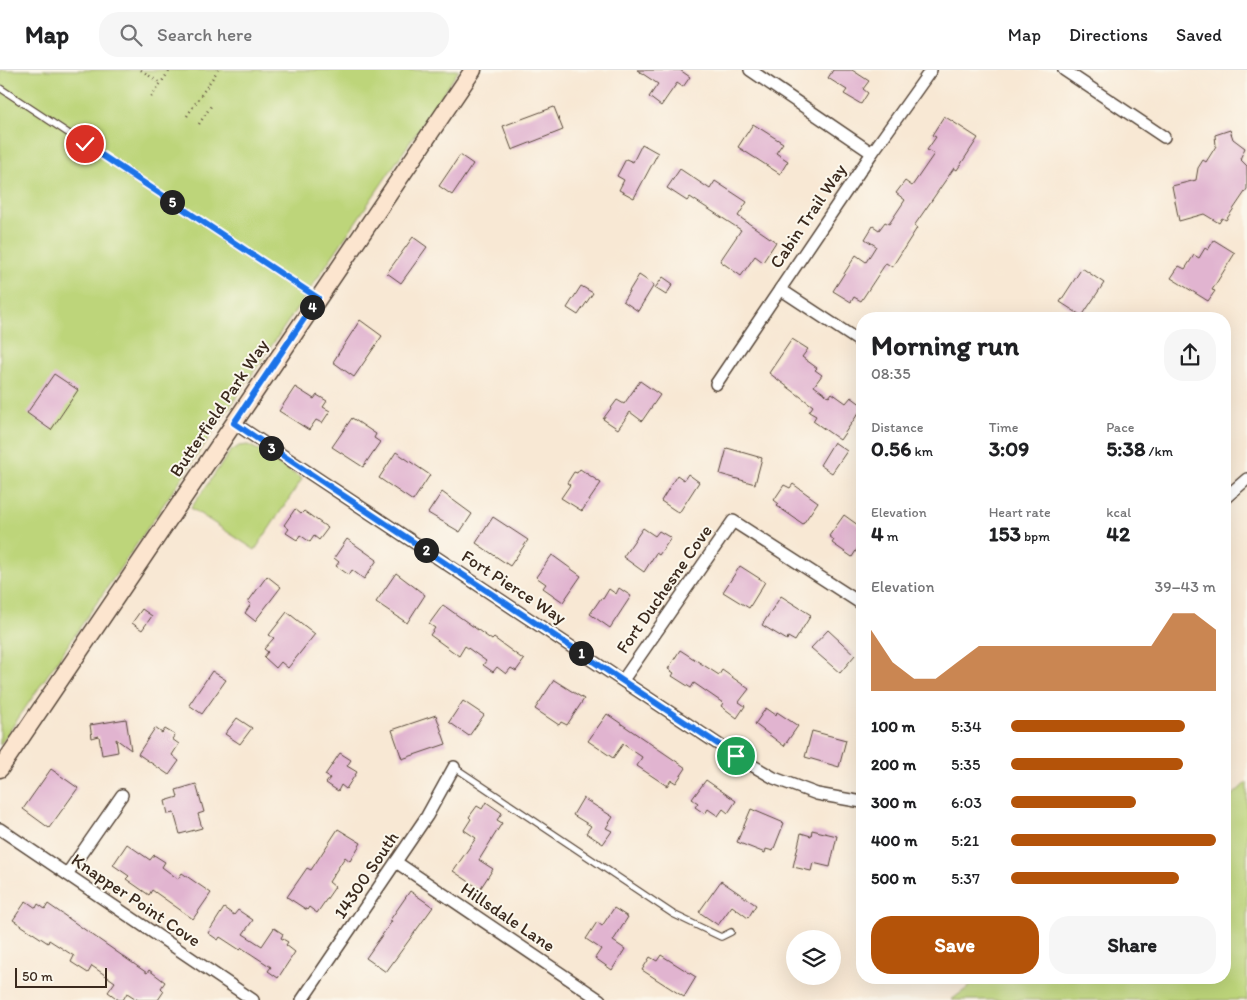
<!DOCTYPE html>
<html lang="en">
<head>
<meta charset="utf-8">
<style>
	:root { --surface:#fff; --page:#f6f6f6; --text:#202124; --muted:#757577; --line:#e0e0e0; --accent:#b45309 }
	body { margin:0; font-family:Itim,sans-serif; background:var(--page); color:var(--text); height:100vh; display:flex; flex-direction:column; font-size:19px; white-space:nowrap }
	* { box-sizing:border-box; margin:0 }
	p { font-size:16px; color:var(--muted) }
	.icon { flex:none; width:28px; height:28px; fill:none; stroke:currentColor; stroke-width:2; stroke-linecap:round; stroke-linejoin:round }
	.map { position:relative; flex:1; overflow:hidden }
	.drawer { position:absolute; left:856px; top:242px; width:375px; height:672px; display:flex; flex-direction:column; background:var(--surface); border-radius:20px; box-shadow:0 5px 20px #0002 }
	.drawer>* { flex:none }
	.controls { position:absolute; left:786px; top:860px; display:grid; gap:10px }
	.controls a { display:grid; place-items:center; width:55px; height:55px; border-radius:50%; background:var(--surface); box-shadow:0 5px 20px #0002; font-size:25px }
	.scale { position:absolute; left:15px; bottom:12px; width:92px; box-sizing:border-box; padding-left:5px; border:2px solid #3b2a1e; border-top:0; font-size:14px; line-height:18px; white-space:nowrap; color:#3b2a1e; -webkit-text-stroke:4px #fbf7ec; paint-order:stroke }
	.pin { position:absolute; display:grid; place-items:center; width:42px; height:42px; color:#fff; margin:-21px; border:2px solid #fff; border-radius:50%; box-shadow:0 1px 5px #0007 }
	.km { position:absolute; width:25px; height:25px; margin:-12px; border-radius:50%; background:#222; color:#fff; font-size:14px; line-height:25px; text-align:center }
	.round { display:grid; place-items:center; flex:none; width:52px; height:52px; border-radius:20px; background:var(--page) }
	.summary { display:flex; align-items:center; justify-content:space-between; height:85px; padding:0 15px }
	h1 { font-size:28px; font-weight:700; line-height:38px }
	.metrics { display:grid; grid-template-columns:repeat(3,1fr); gap:8px; height:85px; padding:5px 15px }
	.metrics div { display:grid; align-content:center }
	.metrics b { font-size:21px; font-weight:700 }
	.metrics small { font-size:14px; font-weight:400 }
	.metrics p { font-size:14px }
	.chart { height:140px; padding:10px 15px }
	.chart p { display:flex; justify-content:space-between }
	.chart svg { width:100%; height:90px; margin-top:5px; fill:var(--accent); opacity:.7 }
	.cta { display:flex; gap:10px; margin-top:auto; padding:10px 15px }
	.cta a { flex:1; height:58px; border-radius:20px; background:var(--accent); color:#fff; font-size:20px; font-weight:700; line-height:58px; text-align:center }
	.cta a+a { background:var(--page); color:var(--text) }
	ul { padding:0 15px; list-style:none; font-size:16px }
	li { display:grid; grid-template-columns:80px 60px 1fr; align-items:center; height:38px }
	li i { height:12px; border-radius:6px; background:var(--accent) }
	header { display:flex; align-items:center; gap:30px; box-sizing:border-box; height:70px; padding:0 25px; background:var(--surface); border-bottom:1px solid var(--line) }
	header strong { font-size:24px }
	nav { display:flex; gap:28px; margin-inline-start:auto; font-size:18px }
	.search { width:350px; height:45px; background:var(--page); display:flex; align-items:center; gap:12px; box-sizing:border-box; padding:0 18px; border-radius:20px; color:var(--muted); font-size:19px }
	.map>svg:first-child { display:block }
	.green { fill:#bdd57a; stroke:#7c804c }
	.building { fill:#e1b4d0 }
	.lines { fill:none; stroke-linecap:round; stroke-linejoin:round }
	.lane-casing { stroke:#574639; stroke-width:8 }
	.street-casing { stroke:#574639; stroke-width:14 }
	.secondary-casing { stroke:#574639; stroke-width:19 }
	.path { stroke:#574639; stroke-width:2.5; stroke-dasharray:1 4; stroke-linecap:butt }
	.lane { stroke:#fff; stroke-width:5.5 }
	.street { stroke:#fff; stroke-width:11 }
	.secondary { stroke:#fce5cf; stroke-width:16 }
	.route-casing { stroke:#fff; stroke-width:10 }
	.route { stroke:#1a73e8; stroke-width:6 }
	.labels { text-anchor:middle; dominant-baseline:central; stroke-width:4; stroke-linejoin:round; paint-order:stroke }
	.street-label { font-size:18px; fill:#3b2a1e; stroke:#fbf7ec }
</style>
</head>
<body>
<header>
<strong>Map</strong>
<div class="search"><svg class="icon" aria-label="search" viewBox="0 0 24 24"><circle cx="10" cy="10" r="6"/><path d="M15 15l6 6"/></svg>Search here</div>
<nav><a>Map</a><a>Directions</a><a>Saved</a></nav>
</header>
<div class="map">
<svg width="1247" height="930" viewBox="0 0 1247 930">
	<rect width="100%" height="100%" fill="#fbf7ec"/>
	<filter id="ink" filterUnits="userSpaceOnUse"><feTurbulence type="fractalNoise" baseFrequency=".02" numOctaves="2"/><feDisplacementMap in="SourceGraphic" scale="10" xChannelSelector="R" yChannelSelector="G"/><feConvolveMatrix kernelMatrix="1 2 1 2 8 2 1 2 1" color-interpolation-filters="sRGB"/></filter>
	<filter id="wash" filterUnits="userSpaceOnUse"><feTurbulence type="fractalNoise" baseFrequency=".0096" numOctaves="4" result="noise"/><feDisplacementMap in="SourceGraphic" scale="20" xChannelSelector="R" yChannelSelector="G"/><feGaussianBlur stdDeviation="1.12" result="paint"/><feColorMatrix in="noise" values="0 0 0 0 0 0 0 0 0 0 0 0 0 0 0 0 0 1.4 0 .05"/><feComposite in="paint" operator="in"/></filter>
	<g filter="url(#wash)">
		<rect width="100%" height="100%" fill="#f8e8d4"/>
		<g class="green">
			<path d="M0 0H459L0 675Z"/>
			<path d="M248 375 258 380 302 409 255 480 191 438 230 382 239 376Z"/>
			<path d="M1247 712V930H951L980 909H1225V732Z"/>
		</g>
		<g id="blocks">
			<g class="building">
				<path d="M637 0H680L690 7 683 17 677 13 661 36 649 27 658 14Z"/>
				<path d="M833 0H852L869 11 863 19 868 23 861 34 844 24 847 20 828 8Z"/>
				<path d="M554 37 563 60 512 80 503 56Z"/>
				<path d="M944 46 978 68 957 100 954 98 914 156 917 158 892 197 886 193 861 231 854 227 851 232 833 221 856 185 866 192 876 176 865 169 873 156 879 160 885 152 889 154 905 130 896 123 905 111 912 116 934 84 927 80 936 67 932 65Z"/>
				<path d="M753 54 783 73 776 83 788 91 780 104 738 77Z"/>
				<path d="M1230 60 1233 69 1245 78 1240 89 1247 96V119L1226 150 1222 148 1219 153 1204 144 1179 151 1172 116 1196 110 1198 98 1203 90 1206 92 1216 76 1215 65Z"/>
				<path d="M642 74 658 83 634 128 619 120 624 110 617 106 626 89 633 92Z"/>
				<path d="M460 85 473 94 452 125 439 116Z"/>
				<path d="M680 99 710 119 715 111 747 132 738 146 776 172 763 192 755 186 741 206 720 191 741 160 690 127 687 131 667 118Z"/>
				<path d="M413 167 427 177 401 213 387 203Z"/>
				<path d="M1214 170 1235 183 1212 220 1215 221 1208 231 1171 208 1179 196 1185 199 1194 185 1199 188 1205 178 1208 180Z"/>
				<path d="M1082 198 1104 213 1082 246 1060 232Z"/>
				<path d="M639 205 654 215 638 241 623 231Z"/>
				<path d="M663 207 673 214 666 225 655 218Z"/>
				<path d="M581 216 593 223 578 245 567 238Z"/>
				<path d="M360 250 382 266 354 307 333 292Z"/>
				<path d="M792 269 808 279 802 287 817 298 815 300 822 305 814 316 829 327 832 323 846 333 851 327 862 335V338L840 370 813 351 816 346 809 342 813 336 769 303Z"/>
				<path d="M54 304 78 320 51 360 27 343Z"/>
				<path d="M640 311 660 325 642 351 630 342 618 359 603 349 617 330 624 334Z"/>
				<path d="M295 317 314 329 317 325 327 331 323 337 330 341 322 353 316 350 309 360 279 341Z"/>
				<path d="M352 348 376 364 374 368 380 372 363 397 332 377Z"/>
				<path d="M834 372 847 381 832 403 820 395Z"/>
				<path d="M727 378 762 388 755 414 720 404Z"/>
				<path d="M396 382 430 405 413 431 379 408Z"/>
				<path d="M580 399 601 413 582 441 561 428 570 415 567 413 574 402 577 403Z"/>
				<path d="M688 404 699 412 679 443 661 431 677 405 684 410Z"/>
				<path d="M793 414 818 432 803 454 777 436 779 434 774 430 784 415 790 418Z"/>
				<path d="M442 422 472 444 460 462 428 443Z"/>
				<path d="M295 439 301 444 304 441 328 458 319 470 314 466 310 472 300 465 297 470 286 463 289 459 284 455Z"/>
				<path d="M844 445 862 458V471L852 487 832 473 834 470 829 466Z"/>
				<path d="M493 447 528 470 510 496 476 473Z"/>
				<path d="M643 458 655 466 659 461 671 468 659 485 656 483 644 502 623 487Z"/>
				<path d="M347 469 377 490 364 509 352 500 349 505 336 496 339 492 334 488Z"/>
				<path d="M552 485 581 506 563 532 543 518 546 514 536 507Z"/>
				<path d="M740 496 765 512 749 538 723 522Z"/>
				<path d="M396 503 425 525 407 553 376 532Z"/>
				<path d="M267 506 281 517 255 551 245 543 251 534 248 532Z"/>
				<path d="M619 518 631 526 610 558 590 544 601 528 603 529 609 519 616 524Z"/>
				<path d="M781 526 811 545 795 571 788 567 787 570 762 555Z"/>
				<path d="M443 535 492 570 494 568 524 590 516 601 511 598 506 604 497 597 493 602 483 595 486 591 465 576 459 586 430 565 435 558 429 554Z"/>
				<path d="M142 539 152 546 142 560 132 553Z"/>
				<path d="M287 542 315 564 288 598 281 592 276 598 264 587 268 582 264 579 274 568 269 565Z"/>
				<path d="M828 560 855 585 840 603 811 578Z"/>
				<path d="M680 580 719 605 722 600 749 619 739 632 745 636 737 648 721 636 723 633 694 613 691 618 672 606 674 603 668 599Z"/>
				<path d="M212 601 226 610 202 644 189 635Z"/>
				<path d="M554 610 584 629 567 655 561 652 559 655 535 639Z"/>
				<path d="M463 631 484 645 469 666 449 652Z"/>
				<path d="M766 638 776 645 777 642 798 656 784 676 755 654Z"/>
				<path d="M607 644 686 698 676 713 671 710 667 716 637 696 642 687 623 674 613 688 588 671Z"/>
				<path d="M436 645 446 674 402 689 392 660Z"/>
				<path d="M237 648 252 658 240 674 225 664Z"/>
				<path d="M126 649 131 680 116 669 118 682 102 685 99 666 92 668 90 655Z"/>
				<path d="M155 658 162 663 165 659 175 665 172 669 179 674 172 685 179 691 169 705 138 684Z"/>
				<path d="M812 661 846 670 839 697 805 687Z"/>
				<path d="M340 683 351 690 347 696 357 702 346 719 341 715 338 721 326 713 330 708 325 705Z"/>
				<path d="M51 699 78 718 49 758 23 739Z"/>
				<path d="M706 710 736 731 728 743 723 739 718 746 708 739 705 744 695 737 698 733 692 729Z"/>
				<path d="M196 714 204 742 198 744 202 758 180 764 174 743 168 744 165 731 178 727 176 720Z"/>
				<path d="M583 728 613 747 606 758 612 761 603 774 586 763 591 756 573 745Z"/>
				<path d="M486 732 502 743 497 750 502 753 479 790 493 799 480 819 453 801 476 768 464 760 471 749 469 747 477 736 482 739Z"/>
				<path d="M751 739 784 753 773 781 766 779 765 783 737 772Z"/>
				<path d="M338 759 361 773 350 791 345 787 329 812 335 817 317 843 309 837 307 840 287 827 307 798 311 800Z"/>
				<path d="M812 760 837 766 830 797 813 793 811 801 793 797 801 763 811 766Z"/>
				<path d="M127 774 150 790 154 785 165 792 162 797 178 809 182 803 211 823 193 849 152 820 149 825 126 809 129 806 113 795Z"/>
				<path d="M721 811 756 835 748 848 732 836 718 855 699 842Z"/>
				<path d="M410 821 433 837 386 902 366 888 392 851 390 850Z"/>
				<path d="M26 831 36 838 38 834 45 839 48 834 147 903 149 900 165 912 161 918 164 921 158 930H138L127 923 123 930H119L108 922 115 912 92 896 88 903 71 892 74 886 49 870 48 873 13 850Z"/>
				<path d="M224 838 234 845 238 840 253 850 243 864 262 876 274 858 283 864 281 868 288 872 286 875 295 882 278 908 268 901 271 897 242 878 240 880 220 867 218 870 208 863Z"/>
				<path d="M614 838 628 847 613 871 625 879 612 900 595 888 601 879 586 869 597 852 602 856Z"/>
				<path d="M661 885 696 907 684 927 642 900 650 887 657 891Z"/>
			</g>
		</g>
	</g>
	<g filter="url(#ink)">
		<use href="#blocks" fill-opacity="0" stroke="#574639" stroke-width="1"/>
		<g class="lines">
			<g class="lane-casing">
				<g id="lane">
					<path d="M0 18 316 227"/>
					<path d="M454 697 673 844 721 867 731 862"/>
				</g>
			</g>
			<g class="street-casing">
				<g id="street">
					<path d="M750 0 872 83"/>
					<path d="M1064 0 1164 67"/>
					<path d="M780 219 862 273"/>
					<path d="M716 314 872 83 931 0"/>
					<path d="M234 353 736 686 774 708 817 724 862 732"/>
					<path d="M1225 428 1247 409"/>
					<path d="M623 610 733 451 862 534"/>
					<path d="M0 759 253 930"/>
					<path d="M396 792 600 930"/>
					<path d="M67 804 122 725"/>
					<path d="M302 930 427 746 454 697"/>
				</g>
			</g>
			<g class="secondary-casing">
				<path id="secondary" d="M0 699 473 0"/>
			</g>
			<g class="path">
				<path d="M141 0 161 14"/>
				<path d="M151 27 170 0"/>
				<path d="M187 46 218 0"/>
				<path d="M199 54 211 36"/>
			</g>
			<use href="#lane" class="lane"/>
			<use href="#street" class="street"/>
			<use href="#secondary" class="secondary"/>
		</g>
	</g>
	<g class="lines" filter="url(#ink)">
		<g class="route-casing">
			<path id="route" d="M85 74 318 228 234 353 736 686"/>
		</g>
		<use href="#route" class="route"/>
	</g>
	<g class="labels">
		<g class="street-label">
			<text transform="translate(808 146) rotate(-56)">Cabin Trail Way</text>
			<text transform="translate(219 338) rotate(-56)">Butterfield Park Way</text>
			<text transform="translate(514 517) rotate(33)">Fort Pierce Way</text>
			<text transform="translate(664 519) rotate(-55)">Fort Duchesne Cove</text>
			<text transform="translate(366 805) rotate(-56)">14300 South</text>
			<text transform="translate(136 830) rotate(34)">Knapper Point Cove</text>
			<text transform="translate(508 847) rotate(34)">Hillsdale Lane</text>
		</g>
	</g>
</svg>
<div class="controls">
<a><svg class="icon" aria-label="layers" viewBox="0 0 24 24"><path d="M12 4l9 5-9 5-9-5zM3 14l9 5 9-5"/></svg></a>
</div>
<div class="scale">50 m</div>
<div class="pin" style="left:736px;top:686px;background:#1e9e55"><svg class="icon" aria-label="arrive" viewBox="0 0 24 24"><path d="M6 21V4h12l-3 4 3 4H6"/></svg></div>
<div class="pin" style="left:85px;top:74px;background:#d93025"><svg class="icon" aria-label="check" viewBox="0 0 24 24"><path d="M5 12l5 5 9-10"/></svg></div>
<b class="km" style="left:581px;top:583px">1</b>
<b class="km" style="left:426px;top:480px">2</b>
<b class="km" style="left:271px;top:378px">3</b>
<b class="km" style="left:312px;top:237px">4</b>
<b class="km" style="left:172px;top:132px">5</b>
<section class="drawer">
<div class="summary"><div><h1>Morning run</h1><p>08:35</p></div><a class="round"><svg class="icon" aria-label="share" viewBox="0 0 24 24"><path d="M12 15V3M7 8l5-5 5 5M5 13v7h14v-7"/></svg></a></div>
<div class="metrics">
<div><p>Distance</p><b>0.56<small> km</small></b></div>
<div><p>Time</p><b>3:09</b></div>
<div><p>Pace</p><b>5:38<small> /km</small></b></div>
</div>
<div class="metrics">
<div><p>Elevation</p><b>4<small> m</small></b></div>
<div><p>Heart rate</p><b>153<small> bpm</small></b></div>
<div><p>kcal</p><b>42</b></div>
</div>
<div class="chart"><p><span>Elevation</span>39–43 m</p>
<svg viewBox="0 0 160 44" preserveAspectRatio="none"><path d="M0 44V14L10 30L20 38L30 38L40 30L50 22L60 22L70 22L80 22L90 22L100 22L110 22L120 22L130 22L140 6L150 6L160 14V44z"/></svg>
</div>
<ul>
<li><b>100 m</b>5:34<i style="width:85%"></i></li>
<li><b>200 m</b>5:35<i style="width:84%"></i></li>
<li><b>300 m</b>6:03<i style="width:61%"></i></li>
<li><b>400 m</b>5:21<i style="width:100%"></i></li>
<li><b>500 m</b>5:37<i style="width:82%"></i></li>
</ul>
<div class="cta"><a>Save</a><a>Share</a></div>
</section>
</div>
</body>
</html>
